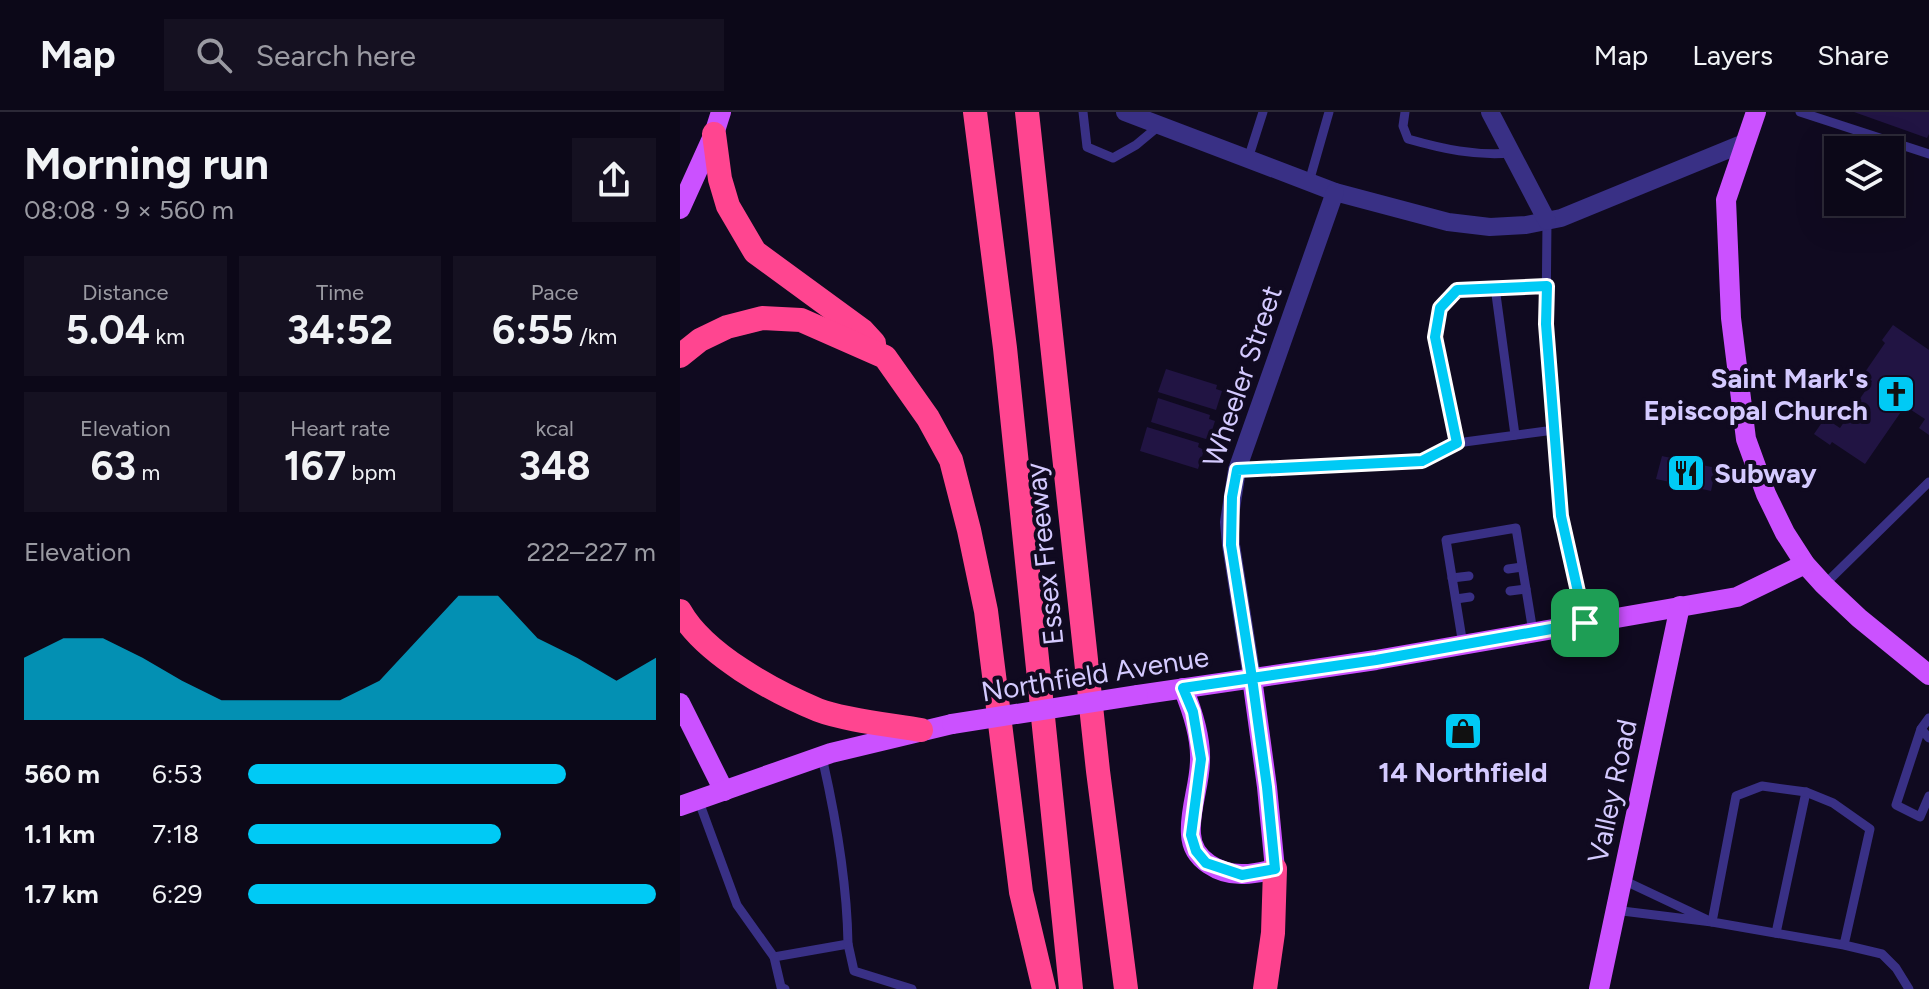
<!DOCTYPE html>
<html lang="en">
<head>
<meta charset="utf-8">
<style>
	:root { --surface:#0c0818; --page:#151121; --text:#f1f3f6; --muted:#9a9aa2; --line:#2c2937; --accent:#00caf5 }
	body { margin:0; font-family:Figtree,sans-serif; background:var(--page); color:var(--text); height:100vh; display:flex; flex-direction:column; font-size:30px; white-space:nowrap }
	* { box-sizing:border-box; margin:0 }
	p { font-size:26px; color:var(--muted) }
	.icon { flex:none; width:44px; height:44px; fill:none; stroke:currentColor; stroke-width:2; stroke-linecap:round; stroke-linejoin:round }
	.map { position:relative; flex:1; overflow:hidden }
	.sheet { display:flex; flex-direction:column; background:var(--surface); width:680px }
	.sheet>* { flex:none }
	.controls { position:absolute; left:1144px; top:24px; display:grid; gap:16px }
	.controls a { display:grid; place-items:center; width:80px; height:80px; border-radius:0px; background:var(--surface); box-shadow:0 8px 32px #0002,0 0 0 2px var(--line); font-size:40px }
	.pin { position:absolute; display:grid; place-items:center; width:68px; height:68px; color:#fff; margin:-34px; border-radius:16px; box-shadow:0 4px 12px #0006 }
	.round { display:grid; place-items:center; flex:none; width:84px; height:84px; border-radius:0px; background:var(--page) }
	.headline { display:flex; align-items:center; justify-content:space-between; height:136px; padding:0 24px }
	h1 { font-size:44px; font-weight:700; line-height:60px }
	.figures { display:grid; grid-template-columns:repeat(3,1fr); gap:12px; height:136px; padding:8px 24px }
	.figures div { display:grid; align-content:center; border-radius:0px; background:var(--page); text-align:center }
	.figures b { font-size:40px; font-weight:700 }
	.figures small { font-size:22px; font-weight:400 }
	.figures p { font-size:22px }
	.chart { height:224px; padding:16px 24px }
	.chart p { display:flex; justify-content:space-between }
	.chart svg { width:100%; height:144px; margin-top:8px; fill:var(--accent); opacity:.7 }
	ul { padding:0 24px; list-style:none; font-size:26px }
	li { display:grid; grid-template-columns:128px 96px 1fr; align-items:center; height:60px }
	li i { height:20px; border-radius:10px; background:var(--accent) }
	header { display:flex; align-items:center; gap:48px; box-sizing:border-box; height:112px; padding:0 40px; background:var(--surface); border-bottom:2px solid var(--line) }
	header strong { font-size:38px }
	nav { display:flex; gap:44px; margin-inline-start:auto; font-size:28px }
	.search { width:560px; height:72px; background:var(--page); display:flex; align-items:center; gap:20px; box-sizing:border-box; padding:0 28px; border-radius:0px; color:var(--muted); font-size:30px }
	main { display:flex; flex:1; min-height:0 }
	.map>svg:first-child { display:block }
	.building { fill:#211443 }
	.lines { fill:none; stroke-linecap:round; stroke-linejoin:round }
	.lane { stroke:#393085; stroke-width:9 }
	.street { stroke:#393085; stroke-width:18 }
	.primary { stroke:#cb51ff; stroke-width:20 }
	.highway { stroke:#ff4590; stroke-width:24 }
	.primary-bridge { stroke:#cb51ff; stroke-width:20 }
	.route-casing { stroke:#fff; stroke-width:16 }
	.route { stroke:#00caf5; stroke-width:10 }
	.labels { text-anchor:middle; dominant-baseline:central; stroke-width:8; stroke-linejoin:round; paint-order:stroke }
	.street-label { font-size:28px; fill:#d4caff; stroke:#100a20 }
	.poi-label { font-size:28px; font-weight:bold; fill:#d4caff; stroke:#100a20; text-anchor:end }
</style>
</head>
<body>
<header>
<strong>Map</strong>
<div class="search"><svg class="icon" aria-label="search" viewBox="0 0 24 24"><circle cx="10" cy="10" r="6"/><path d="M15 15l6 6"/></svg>Search here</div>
<nav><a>Map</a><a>Layers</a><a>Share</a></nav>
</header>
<main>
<section class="sheet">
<div class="headline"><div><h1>Morning run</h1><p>08:08 · 9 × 560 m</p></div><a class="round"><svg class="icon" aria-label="share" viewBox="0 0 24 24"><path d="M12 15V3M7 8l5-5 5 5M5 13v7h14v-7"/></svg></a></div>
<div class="figures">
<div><p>Distance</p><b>5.04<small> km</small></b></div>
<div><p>Time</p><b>34:52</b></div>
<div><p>Pace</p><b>6:55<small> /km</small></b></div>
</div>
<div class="figures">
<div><p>Elevation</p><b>63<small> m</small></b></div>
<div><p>Heart rate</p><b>167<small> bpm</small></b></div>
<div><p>kcal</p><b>348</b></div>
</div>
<div class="chart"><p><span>Elevation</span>222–227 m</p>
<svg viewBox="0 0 160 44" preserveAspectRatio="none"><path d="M0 44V25L10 19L20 19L30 25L40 32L50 38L60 38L70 38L80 38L90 32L100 19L110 6L120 6L130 19L140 25L150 32L160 25V44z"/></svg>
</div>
<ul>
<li><b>560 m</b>6:53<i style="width:78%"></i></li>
<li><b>1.1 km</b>7:18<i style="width:62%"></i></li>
<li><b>1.7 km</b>6:29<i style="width:100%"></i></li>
</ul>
</section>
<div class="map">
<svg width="1249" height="877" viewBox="0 0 1249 877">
	<rect width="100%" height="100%" fill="#100a20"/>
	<g class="building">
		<path d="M1174 0H1249V22L1247 26Z"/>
		<path d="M1213 213 1249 238V323L1239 316 1245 307 1225 294 1185 352 1152 330 1150 333 1134 322 1145 306 1160 316 1192 269 1183 263 1205 231 1202 228Z"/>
		<path d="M486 257 537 273 536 277 542 279 536 298 478 280Z"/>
		<path d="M478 286 530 303 529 307 535 309 529 328 471 310Z"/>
		<path d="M467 315 519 331 518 335 524 338 518 357 460 339Z"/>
		<path d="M982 344 1036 356 1031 379 976 367Z"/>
	</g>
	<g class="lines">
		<g class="lane">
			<path d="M403 0 407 35 433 46 456 33 480 13"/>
			<path d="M725 0 723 14 728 27C763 37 795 44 831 41"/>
			<path d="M1120 0 1249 42"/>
			<path d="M568 47 583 0"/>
			<path d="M629 70 649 0"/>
			<path d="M867 109 866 212 881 404 905 511"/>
			<path d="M815 175 835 323"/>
			<path d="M777 331 755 225 760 196 777 178 867 174"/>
			<path d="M557 358 742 349 777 331 874 318"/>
			<path d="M828 457 842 455"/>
			<path d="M772 466 789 464"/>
			<path d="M1144 473 1249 370"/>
			<path d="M830 479 846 477"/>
			<path d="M776 487 790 485"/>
			<path d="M783 533 766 428 836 416 853 520"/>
			<path d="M1249 606 1241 617 1216 693 1240 705 1249 684"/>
			<path d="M1241 617 1249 626"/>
			<path d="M18 687 57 793 94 845 168 832C167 769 156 706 142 645"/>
			<path d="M934 798 1032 810 943 768"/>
			<path d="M1096 821 1126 680"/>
			<path d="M168 832 174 859 232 877"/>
			<path d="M1164 833 1190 717 1153 691 1126 680 1082 674 1056 684 1032 810 1164 833 1202 842 1216 856 1229 877"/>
			<path d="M94 845 101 875 105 877"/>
		</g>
		<g class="street">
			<path d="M445 0 655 80 768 110 810 115 846 113 881 106 1064 31"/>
			<path d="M810 0 867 109"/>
			<path d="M572 566 551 433 549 410 557 358 655 80"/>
		</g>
		<g class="primary">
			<path d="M1076 0 1046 88 1051 206 1066 327 1086 382 1105 421 1125 452 1144 473 1179 506 1249 563"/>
			<path d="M0 97 34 22 41 0"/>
			<path d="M503 576C512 598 521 624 520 648 520 673 509 698 511 722 512 748 540 763 564 762 574 762 585 759 595 757L587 675 572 566"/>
			<path d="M458 583 696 548 1057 485 1125 452"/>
			<path d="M0 591 44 679"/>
			<path d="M0 694 151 641 272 612"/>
			<path d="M919 877 1000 494"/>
		</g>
		<g class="highway">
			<path d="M295 0 325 236 391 877"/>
			<path d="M347 0 418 659 446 877"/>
			<path d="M34 22 40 67 48 94 75 140 183 219 194 231"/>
			<path d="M0 244 20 228 47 215 82 206 121 208 205 245 248 306 271 348 289 418 306 499 341 780 364 877"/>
			<path d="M0 499C24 542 94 580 138 598 164 608 212 613 241 618"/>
			<path d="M585 877 593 821 595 757"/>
		</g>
		<path class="primary-bridge" d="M272 612 458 583"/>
	</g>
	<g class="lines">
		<g class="route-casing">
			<path id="route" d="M905 511 881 404 866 212 867 174 777 178 760 196 755 225 777 331 742 349 557 358 552 385 551 433 572 566 503 576 513 600 521 647 511 723 516 739 526 751 562 763 595 757 587 675 572 566 696 548 905 511"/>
		</g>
		<use href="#route" class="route"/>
	</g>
	<defs>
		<g id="church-square" transform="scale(2)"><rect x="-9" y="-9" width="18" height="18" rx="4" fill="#00caf5" stroke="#100a20"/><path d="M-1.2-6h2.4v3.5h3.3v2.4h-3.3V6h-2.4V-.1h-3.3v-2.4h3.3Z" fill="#111"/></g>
		<g id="restaurant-square" transform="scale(2)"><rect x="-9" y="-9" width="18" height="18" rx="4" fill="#00caf5" stroke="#100a20"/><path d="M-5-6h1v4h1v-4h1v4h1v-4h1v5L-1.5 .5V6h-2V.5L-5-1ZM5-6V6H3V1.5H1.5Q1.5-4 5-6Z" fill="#111"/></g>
		<g id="shop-square" transform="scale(2)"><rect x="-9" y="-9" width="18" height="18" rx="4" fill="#00caf5" stroke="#100a20"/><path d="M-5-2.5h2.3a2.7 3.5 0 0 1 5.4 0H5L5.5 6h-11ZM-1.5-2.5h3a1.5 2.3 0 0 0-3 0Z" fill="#111"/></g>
	</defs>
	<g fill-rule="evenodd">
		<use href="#church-square" x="1216" y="282"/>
		<use href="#restaurant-square" x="1006" y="361"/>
		<use href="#shop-square" x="783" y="619"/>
	</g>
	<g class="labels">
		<g class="street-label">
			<text transform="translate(562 264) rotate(-71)">Wheeler Street</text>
			<text transform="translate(364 442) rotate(-96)">Essex Freeway</text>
			<text transform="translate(415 562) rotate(-9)">Northfield Avenue</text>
			<text transform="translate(932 679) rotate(-78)">Valley Road</text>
		</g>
		<g class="poi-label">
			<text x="1188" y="266">Saint Mark's<tspan x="1188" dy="32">Episcopal Church</tspan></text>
			<text x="1034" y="361" text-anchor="start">Subway</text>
			<text x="783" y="660" text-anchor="middle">14 Northfield</text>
		</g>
	</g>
</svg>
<div class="controls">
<a><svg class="icon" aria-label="layers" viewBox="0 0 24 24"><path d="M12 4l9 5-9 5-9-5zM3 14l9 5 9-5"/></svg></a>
</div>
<div class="pin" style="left:905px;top:511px;background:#1e9e55"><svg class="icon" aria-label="arrive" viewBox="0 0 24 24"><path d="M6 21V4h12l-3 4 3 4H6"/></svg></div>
</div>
</main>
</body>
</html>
